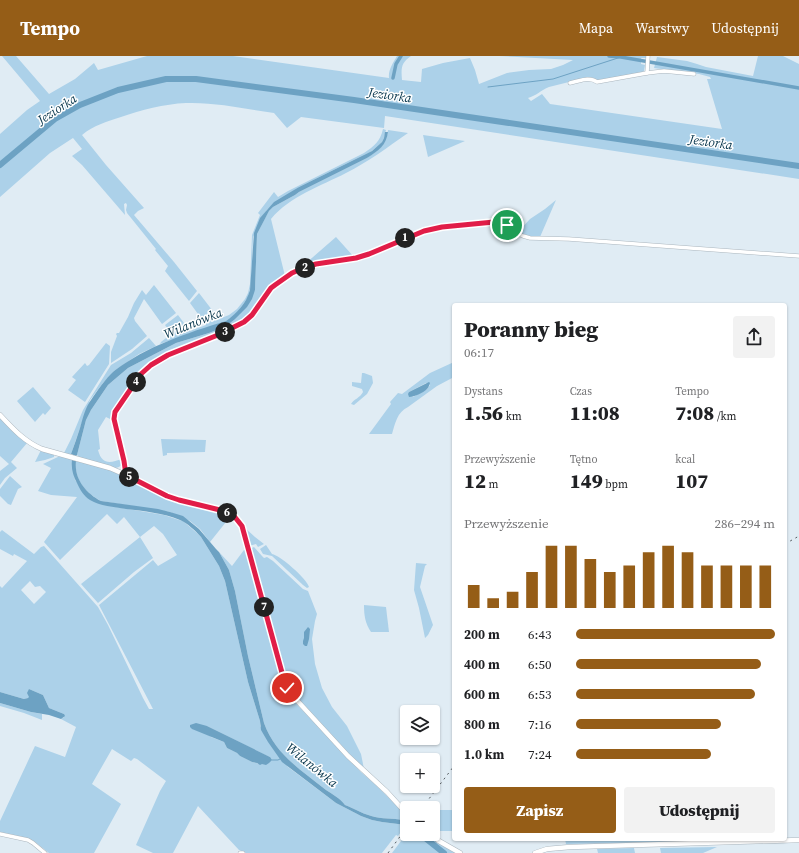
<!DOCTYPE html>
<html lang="pl">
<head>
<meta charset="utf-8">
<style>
	:root { --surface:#fff; --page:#f2f2f2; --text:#202124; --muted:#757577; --accent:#955d17 }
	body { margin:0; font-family:"Source Serif 4",serif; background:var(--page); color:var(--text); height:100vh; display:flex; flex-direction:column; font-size:15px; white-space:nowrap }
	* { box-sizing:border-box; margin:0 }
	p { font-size:13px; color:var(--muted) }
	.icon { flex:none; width:22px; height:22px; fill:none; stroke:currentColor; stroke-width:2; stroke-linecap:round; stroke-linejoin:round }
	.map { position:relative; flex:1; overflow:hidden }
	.details { position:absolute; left:452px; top:247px; width:335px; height:538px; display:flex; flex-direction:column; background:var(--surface); border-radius:4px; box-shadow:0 1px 3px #0004 }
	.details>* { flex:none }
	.fabs { position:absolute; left:400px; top:649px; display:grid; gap:8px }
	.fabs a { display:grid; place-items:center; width:40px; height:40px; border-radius:4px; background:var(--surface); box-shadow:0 1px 3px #0004; font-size:20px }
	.pin { position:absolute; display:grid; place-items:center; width:34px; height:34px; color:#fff; margin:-17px; border:2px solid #fff; border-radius:50%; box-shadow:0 1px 4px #0007 }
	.km { position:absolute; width:20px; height:20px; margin:-10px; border-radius:50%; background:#222; color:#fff; font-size:11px; line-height:20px; text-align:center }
	.round { display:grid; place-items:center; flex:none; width:42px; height:42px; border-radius:4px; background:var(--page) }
	.overview { display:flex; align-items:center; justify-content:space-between; height:68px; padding:0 12px }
	h1 { font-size:22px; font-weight:800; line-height:30px }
	.metrics { display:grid; grid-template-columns:repeat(3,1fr); gap:6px; height:68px; padding:4px 12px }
	.metrics div { display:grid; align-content:center }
	.metrics b { font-size:20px; font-weight:800 }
	.metrics small { font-size:11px; font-weight:400 }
	.metrics p { font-size:11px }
	.chart { height:112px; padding:8px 12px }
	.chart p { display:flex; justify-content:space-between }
	.chart svg { width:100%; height:72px; margin-top:4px; stroke:var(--accent); stroke-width:6 }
	.primary-button { display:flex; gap:8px; margin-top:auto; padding:8px 12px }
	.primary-button a { flex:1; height:46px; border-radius:4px; background:var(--accent); color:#fff; font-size:16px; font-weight:800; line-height:46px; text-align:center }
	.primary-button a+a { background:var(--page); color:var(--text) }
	ul { padding:0 12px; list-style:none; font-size:13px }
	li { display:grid; grid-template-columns:64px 48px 1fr; align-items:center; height:30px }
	li i { height:10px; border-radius:5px; background:var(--accent) }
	header { display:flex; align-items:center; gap:24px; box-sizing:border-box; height:56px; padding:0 20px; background:var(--accent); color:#fff }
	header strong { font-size:19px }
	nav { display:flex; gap:22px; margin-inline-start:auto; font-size:14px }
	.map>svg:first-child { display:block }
	.green { fill:#acd1e9; fill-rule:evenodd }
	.water { fill:#6da2c3 }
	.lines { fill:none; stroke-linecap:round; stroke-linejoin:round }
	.stream { stroke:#6da2c3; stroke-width:1 }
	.canal { stroke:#6da2c3; stroke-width:3.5 }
	.river { stroke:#6da2c3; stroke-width:6 }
	.minor-casing { stroke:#abb6be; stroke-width:4.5 }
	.tertiary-casing { stroke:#abb6be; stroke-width:5.5 }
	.minor { stroke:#fff; stroke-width:3.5 }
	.tertiary { stroke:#fff; stroke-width:4.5 }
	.rail { stroke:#545a5e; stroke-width:1; stroke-dasharray:2 4; stroke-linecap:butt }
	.route-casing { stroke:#fff; stroke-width:8 }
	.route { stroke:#e11d48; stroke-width:5 }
	.labels { text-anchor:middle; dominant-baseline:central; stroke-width:3; stroke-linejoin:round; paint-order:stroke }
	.water-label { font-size:13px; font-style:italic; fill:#05344b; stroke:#fff }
</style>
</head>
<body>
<header>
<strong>Tempo</strong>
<nav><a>Mapa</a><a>Warstwy</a><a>Udostępnij</a></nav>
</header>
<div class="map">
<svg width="799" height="797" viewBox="0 0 799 797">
	<rect width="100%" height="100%" fill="#e0ecf4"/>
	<g class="green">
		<path d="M2 0H16L49 38 75 23 94 7 98 14 147 0H233L389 22C388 14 393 7 397 0H411C401 7 401 12 402 24L421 26 422 13 443 7 470 2 475 14 479 28 507 17 529 14 551 13 563 9 573 4 499 0H646V2H641V8L645 9 644 15 642 16 599 25 594 22 589 21 549 31C541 34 536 40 528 42L531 45 542 38 550 48 722 73 707 23H711L710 21 699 18 654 12 657 1 687 5 697 8 706 11 753 20 758 0H783L799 8V123L385 60 384 72 301 61 287 72 274 57C245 53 216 46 186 47 164 48 141 54 121 61 106 66 94 69 82 79L106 109 144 152 138 155 134 159 174 206 197 235 189 245 165 215 168 210 155 194 156 193 127 157 126 154 127 149 126 147 124 148 125 159 82 109 72 100 82 93 73 82 50 97 0 141V78L27 54 40 45Z"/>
		<path d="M383 73 386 74 384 82 382 86 372 95 299 131 267 154 253 181 251 229 248 241 240 253 233 260 226 265 160 288 161 286 171 278 165 269 178 259 190 275 206 269 190 247 199 237 219 263 229 259 237 253 245 243 248 237 250 228 252 179 260 159 258 157 274 136 278 141 288 135 364 97C374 90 380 86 383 73Z"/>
		<path d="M388 74 408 77C388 91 368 106 346 117 321 130 290 140 271 163L285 220 274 227 268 233 251 258 244 264 216 278 186 290 144 313 139 319 116 351 113 358 112 364 106 361 98 374 100 393 98 394C102 409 110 407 122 403L123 407C121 410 118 412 114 412L80 402 77 399 86 364 91 354 108 329 115 323 128 312 176 287 209 277 225 270 234 264 255 234 257 178 264 164 269 155 273 151 295 139 299 136 367 102C380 93 386 89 388 74Z"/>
		<path d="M423 79 465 85 428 101Z"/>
		<path d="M556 144 540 181C532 180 525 180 518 176L530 163 545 153Z"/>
		<path d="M336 181 354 201 328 204 304 211 305 208Z"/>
		<path d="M154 229 176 257 162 268 144 243 134 262 135 265 147 280 132 293 111 307V296L117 280 116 278 117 277H119L128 261 134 247 142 234 146 239Z"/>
		<path d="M149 282 156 290 139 298 114 315 103 327 90 344 87 352 71 398V399L64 397 71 383 83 354 111 309 131 297Z"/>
		<path d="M106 287 110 290 109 308 85 346 68 334 76 324 72 321 85 307 87 310 89 309Z"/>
		<path d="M454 306V321L437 330 408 351C397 356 395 368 392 378H369L391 348 390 346 398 337 402 338 430 317ZM426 327 430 329 427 333 413 341 409 336Z"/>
		<path d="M362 317H364L372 320 373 327 367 338 354 349 351 348C354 343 360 342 363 336L362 333 352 330V326L361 327Z"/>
		<path d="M33 331 51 352 45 359 43 357 35 366 17 345Z"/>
		<path d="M0 361 27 387 11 406 17 412 5 422 0 429V415L9 408 0 400Z"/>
		<path d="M161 383 206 384 205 396 167 397V399L163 400Z"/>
		<path d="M41 394 54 398V401L45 404 35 406Z"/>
		<path d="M60 400 72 404V408L75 424 97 447 116 451 164 459 179 464 183 465 198 478 201 481 219 510 225 525 248 626 260 665V670L288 711 336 747 361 760 372 764 382 766 406 769 398 780 396 779 382 797H246L239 794 198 750 173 797H153L136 789 160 735 166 725 137 703 134 702 131 705 112 693 92 728 121 748 94 797H49L35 786 27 782 0 776V765L35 690 65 701 76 671 61 663 64 661V658L49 652 43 639 29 633V642L24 643 0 636V530L2 532 27 505 14 498 13 500 0 493V476L2 474 34 498 41 491 44 490 98 551 108 569 143 642 149 653H153L99 549 153 504 158 510 177 499 163 478 154 470 140 481 153 502 134 516 98 547 81 528 140 481 124 461 117 468 107 458 60 504 44 486 77 441 51 439 38 435 51 412 43 408ZM30 525 35 531 40 530 46 536 34 548 21 534ZM207 670 263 698 270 701 258 708 257 707 252 706 240 700 237 697 227 692 224 686 211 681Z"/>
		<path d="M76 405 106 413 116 416 162 439 177 446 224 457 230 461 210 486 200 473 190 465 170 456 101 445C85 436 74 423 76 405Z"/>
		<path d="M10 420 22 431 18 433 11 449 8 448 0 440V433Z"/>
		<path d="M244 471 255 481 264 488 258 491 256 488 249 490Z"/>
		<path d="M266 489 272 498C280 499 307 523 309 531L307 532 303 529 272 500 263 498 260 493Z"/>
		<path d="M254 491 262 500 264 502 267 501 273 505 303 533 308 535 317 558 315 565 312 583 315 608 322 632 332 651 347 670 361 698 364 713 362 712 294 639 289 630 250 493Z"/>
		<path d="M244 494H247L282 622 287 635 290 641 361 716 377 730 407 760V766C397 761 386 764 375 761 365 759 355 753 345 749 340 742 332 738 326 734 301 714 275 698 264 667L248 600 235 535 229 514 219 496 232 510Z"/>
		<path d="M416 507 427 508 425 510 420 531 433 569 428 579 425 582 419 552 414 534Z"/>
		<path d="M364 549 386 551 389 576H371C365 567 364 559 364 549Z"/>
		<path d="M0 647 31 656 42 658V664L24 657 0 650Z"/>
		<rect x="433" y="754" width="21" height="21"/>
		<path d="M407 777V778H427L440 787 457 797H392Z"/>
		<path d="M565 783H676V786L566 788Z"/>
		<path d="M717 791 703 797H661L660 792Z"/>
		<path d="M634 792 635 797H598L597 793Z"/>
	</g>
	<g class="water">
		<path d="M385 76H388C386 90 379 94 367 102L299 136 295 139 273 151 269 155 257 178 255 234 252 243 247 251 234 264 226 270 209 277 176 287 128 312 115 323 108 329 91 354 86 364 77 399 76 400 71 398C74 390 77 381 80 372 83 362 85 352 91 344 97 335 106 322 114 315 147 290 187 277 226 265 237 257 246 248 250 234L254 177 260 162 274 146 299 131 372 95 382 86 384 82Z"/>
		<path d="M429 326 430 327C429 329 429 331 427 333 423 337 414 341 409 341L408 338 409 336Z"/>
		<path d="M72 404 76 405C74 423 86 437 101 445L158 453 170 456 183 460 199 473 216 493 219 496 229 514 235 535 248 600 264 667C275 698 301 714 326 734 332 738 340 742 345 749 355 753 365 759 375 761 386 764 397 761 407 766L406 769 382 766 372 764 361 760 336 747 282 706 268 686 261 674 260 665 248 626 225 525 219 510 201 481C196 475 187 467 180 464 163 457 144 455 126 453 114 451 100 450 90 444 84 440 80 434 77 427 73 420 71 412 72 404Z"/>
		<path d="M308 571 310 573 309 583 307 590H305L303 588V585L304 582V576Z"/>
		<path d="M29 633 43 639 49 652 64 658 65 660 61 663 49 659 31 656 0 647V636L24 643 28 642 29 641 27 637Z"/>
		<path d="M196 667 207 670 270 701 272 704 269 707 266 709 262 708 260 709 257 707 252 706 240 700 237 697 227 692 224 686 192 673 190 671V669Z"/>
	</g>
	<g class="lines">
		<g class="stream">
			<path d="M488 31 553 23 621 1"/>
			<path d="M272 704H278L280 703"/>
		</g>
		<g class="canal">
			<path d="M609 0 621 1 799 32"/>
			<path d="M393 22 396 8 401 0"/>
		</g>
		<g class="river">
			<path d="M0 109 55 63 80 49 118 34 166 23H196L354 44 799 110"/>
			<path d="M420 778 444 797"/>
		</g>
		<g class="minor-casing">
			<g id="minor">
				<path d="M647 17 664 15 694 18"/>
				<path d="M570 27C580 25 589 20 597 26L647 17 648 0"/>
				<path d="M126 419 122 396 114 366V359L118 352 124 342 145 314 151 309 168 299 218 279 244 266 252 259 267 237 275 229 293 217 316 208 356 202 369 198 424 175 442 171 494 166 503 167 507 169 518 178 523 180 530 182 569 183 799 200"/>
				<path d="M0 778 28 784 33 787 45 797"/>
				<path d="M240 797H243"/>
			</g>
		</g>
		<g class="tertiary-casing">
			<g id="tertiary">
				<path d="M0 359C13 373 25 386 42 393L110 412 126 419 167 440 179 444 224 455C233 459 240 464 243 473L284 624 292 639 348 700 387 736 407 758"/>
				<path d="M431 778 439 785 460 797"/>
				<path d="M535 797 547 793 570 791 799 784"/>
			</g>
		</g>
		<use href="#minor" class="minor"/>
		<use href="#tertiary" class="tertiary"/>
		<g class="rail">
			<path d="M785 488 799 480"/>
			<path d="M422 752 454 710"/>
			<path d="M388 797 407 771"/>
		</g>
	</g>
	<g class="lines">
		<g class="route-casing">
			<path id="route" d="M287 632 284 624 242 470 234 460 224 455 179 444 167 440 126 419 124 405 114 363 115 356 141 318 151 309 168 299 218 279 244 266 252 259 271 232 275 229 292 217 306 211 316 208 356 202 369 198 424 175 442 171 494 166 503 167 507 169"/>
		</g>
		<use href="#route" class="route"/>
	</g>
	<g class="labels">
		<g class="water-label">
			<text transform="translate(390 39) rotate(8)">Jeziorka</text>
			<text transform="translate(57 53) rotate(-33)">Jeziorka</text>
			<text transform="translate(711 86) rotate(8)">Jeziorka</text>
			<text transform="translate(193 267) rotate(-22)">Wilanówka</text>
			<text transform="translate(312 709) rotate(39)">Wilanówka</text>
		</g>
	</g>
</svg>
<div class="fabs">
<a><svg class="icon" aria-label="layers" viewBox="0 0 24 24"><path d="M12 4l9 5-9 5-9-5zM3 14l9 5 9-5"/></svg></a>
<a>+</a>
<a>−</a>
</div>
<div class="pin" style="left:507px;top:169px;background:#1e9e55"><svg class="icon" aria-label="arrive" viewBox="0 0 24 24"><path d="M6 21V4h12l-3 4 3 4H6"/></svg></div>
<div class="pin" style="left:287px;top:632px;background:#d93025"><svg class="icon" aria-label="check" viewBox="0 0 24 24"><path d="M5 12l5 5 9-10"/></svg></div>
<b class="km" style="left:405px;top:182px">1</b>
<b class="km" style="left:305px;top:212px">2</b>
<b class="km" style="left:225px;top:276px">3</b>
<b class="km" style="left:136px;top:326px">4</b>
<b class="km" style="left:129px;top:421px">5</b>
<b class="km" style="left:227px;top:457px">6</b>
<b class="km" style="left:264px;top:551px">7</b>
<section class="details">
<div class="overview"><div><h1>Poranny bieg</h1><p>06:17</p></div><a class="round"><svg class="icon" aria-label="share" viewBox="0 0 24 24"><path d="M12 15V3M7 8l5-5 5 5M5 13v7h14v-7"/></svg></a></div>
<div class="metrics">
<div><p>Dystans</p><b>1.56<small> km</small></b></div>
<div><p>Czas</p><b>11:08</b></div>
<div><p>Tempo</p><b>7:08<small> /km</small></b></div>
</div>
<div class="metrics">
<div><p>Przewyższenie</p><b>12<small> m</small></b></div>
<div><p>Tętno</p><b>149<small> bpm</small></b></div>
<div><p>kcal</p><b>107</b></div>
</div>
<div class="chart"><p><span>Przewyższenie</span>286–294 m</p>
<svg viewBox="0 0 160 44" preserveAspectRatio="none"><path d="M5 44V30M15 44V38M25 44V34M35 44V22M45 44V6M55 44V6M65 44V14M75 44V22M85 44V18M95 44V10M105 44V6M115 44V10M125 44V18M135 44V18M145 44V18M155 44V18"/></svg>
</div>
<ul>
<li><b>200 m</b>6:43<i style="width:100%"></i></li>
<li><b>400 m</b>6:50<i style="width:93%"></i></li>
<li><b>600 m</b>6:53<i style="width:90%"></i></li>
<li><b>800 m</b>7:16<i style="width:73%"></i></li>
<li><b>1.0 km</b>7:24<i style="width:68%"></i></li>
</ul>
<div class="primary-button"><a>Zapisz</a><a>Udostępnij</a></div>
</section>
</div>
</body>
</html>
